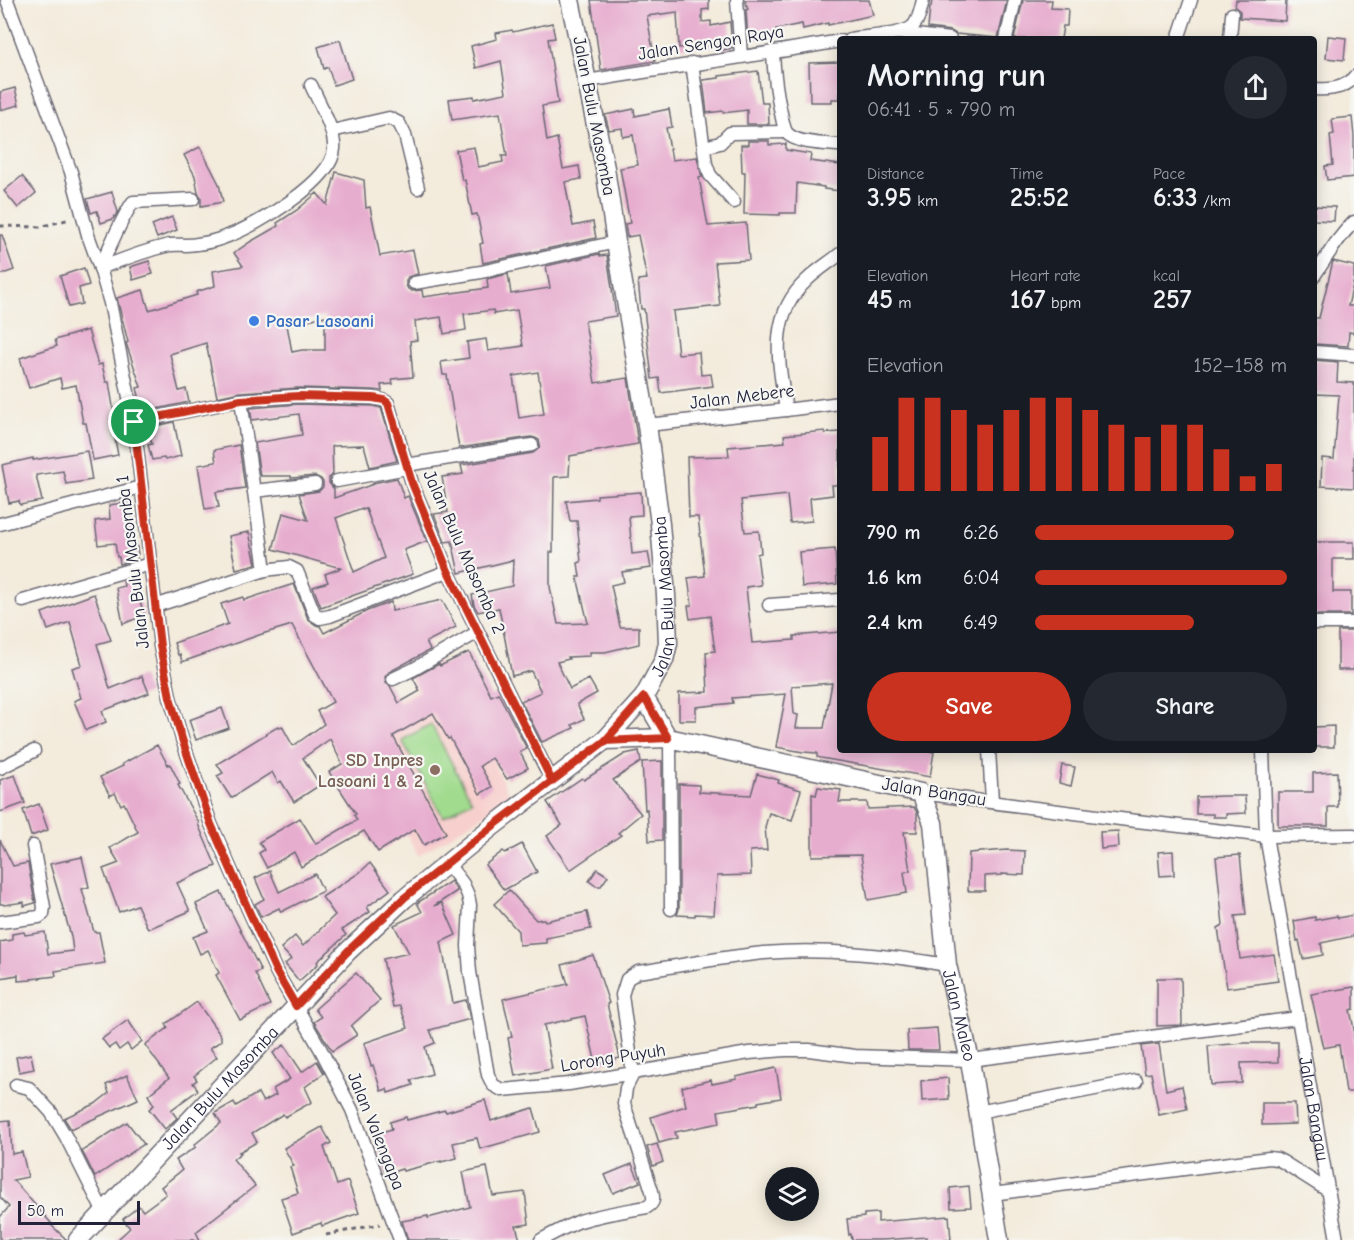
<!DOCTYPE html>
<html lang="en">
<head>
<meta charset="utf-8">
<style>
	:root { --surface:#171b24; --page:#242831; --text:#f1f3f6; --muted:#9ea1a6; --accent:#c8321e }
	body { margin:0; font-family:"Comic Neue",sans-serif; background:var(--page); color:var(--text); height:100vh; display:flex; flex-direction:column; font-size:22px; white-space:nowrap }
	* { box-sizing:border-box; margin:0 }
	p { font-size:20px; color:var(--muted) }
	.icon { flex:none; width:33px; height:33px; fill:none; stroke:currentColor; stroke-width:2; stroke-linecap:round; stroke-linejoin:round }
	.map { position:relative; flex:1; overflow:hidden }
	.drawer { position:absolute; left:837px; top:36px; width:480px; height:717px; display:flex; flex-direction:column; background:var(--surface); border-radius:6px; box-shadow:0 3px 15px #0003 }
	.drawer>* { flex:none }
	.tools { position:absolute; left:765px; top:1167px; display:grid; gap:12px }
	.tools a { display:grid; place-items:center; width:54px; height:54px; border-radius:50%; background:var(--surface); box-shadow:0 3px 15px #0003; font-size:30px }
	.scale { position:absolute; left:18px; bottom:15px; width:122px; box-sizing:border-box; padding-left:6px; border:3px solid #22223b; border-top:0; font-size:16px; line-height:21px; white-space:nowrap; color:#22223b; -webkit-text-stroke:4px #f6f6f2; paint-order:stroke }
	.pin { position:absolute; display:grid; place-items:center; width:51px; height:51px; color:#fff; margin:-26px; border:3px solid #fff; border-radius:50%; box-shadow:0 2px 6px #0007 }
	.round { display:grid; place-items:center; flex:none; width:63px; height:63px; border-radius:32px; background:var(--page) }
	.overview { display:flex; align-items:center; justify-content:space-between; height:102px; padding:0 30px }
	h1 { font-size:33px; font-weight:700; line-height:45px }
	.figures { display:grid; grid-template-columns:repeat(3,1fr); gap:9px; height:102px; padding:6px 30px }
	.figures div { display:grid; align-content:center }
	.figures b { font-size:26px; font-weight:700 }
	.figures small { font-size:16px; font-weight:400 }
	.figures p { font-size:16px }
	.chart { height:168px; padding:12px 30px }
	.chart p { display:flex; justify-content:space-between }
	.chart svg { width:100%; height:108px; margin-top:6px; stroke:var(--accent); stroke-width:6 }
	.button { display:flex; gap:12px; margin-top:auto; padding:12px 30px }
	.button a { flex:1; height:69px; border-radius:36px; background:var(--accent); color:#fff; font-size:24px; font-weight:700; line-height:69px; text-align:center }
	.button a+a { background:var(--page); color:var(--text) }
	ul { padding:0 30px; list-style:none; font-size:20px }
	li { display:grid; grid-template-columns:96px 72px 1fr; align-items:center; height:45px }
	li i { height:15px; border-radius:8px; background:var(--accent) }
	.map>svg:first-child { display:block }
	.built { fill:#f7d0cd }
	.garden { fill:#a0db8e; stroke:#617e64; stroke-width:1.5 }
	.building { fill:#e7adcf; fill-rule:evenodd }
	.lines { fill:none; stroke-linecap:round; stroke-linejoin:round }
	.street-casing { stroke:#6b6873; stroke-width:15 }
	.secondary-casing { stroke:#6b6873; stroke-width:21 }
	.path { stroke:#6b6873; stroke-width:3; stroke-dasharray:4.5 4.5; stroke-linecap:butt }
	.street { stroke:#fff; stroke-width:12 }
	.secondary { stroke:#fff; stroke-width:18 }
	.route-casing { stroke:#fff; stroke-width:12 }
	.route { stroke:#c8321e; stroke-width:8 }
	.shop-dot { fill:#3f7fe0; stroke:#f6f6f2; stroke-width:2 }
	.education-dot { fill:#8d6e63; stroke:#f6f6f2; stroke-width:2 }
	.labels { text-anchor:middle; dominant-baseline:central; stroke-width:4.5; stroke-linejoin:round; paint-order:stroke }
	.street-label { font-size:18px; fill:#22223b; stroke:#f6f6f2 }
	.shop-label { font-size:18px; font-weight:bold; fill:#366cbe; stroke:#f6f6f2; text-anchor:start }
	.education-label { font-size:18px; font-weight:bold; fill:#785e54; stroke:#f6f6f2; text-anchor:end }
</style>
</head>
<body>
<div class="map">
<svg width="1354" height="1240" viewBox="0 0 1354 1240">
	<rect width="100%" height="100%" fill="#f6f6f2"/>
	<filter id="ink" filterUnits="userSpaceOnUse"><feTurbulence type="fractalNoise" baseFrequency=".0167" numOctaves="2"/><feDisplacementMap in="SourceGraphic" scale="12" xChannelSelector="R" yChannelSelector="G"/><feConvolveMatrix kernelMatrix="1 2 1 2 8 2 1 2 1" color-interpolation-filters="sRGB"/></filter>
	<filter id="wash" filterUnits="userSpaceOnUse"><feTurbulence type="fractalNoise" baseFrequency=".008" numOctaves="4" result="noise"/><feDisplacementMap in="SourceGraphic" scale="24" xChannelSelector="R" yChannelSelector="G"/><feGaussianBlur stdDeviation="1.35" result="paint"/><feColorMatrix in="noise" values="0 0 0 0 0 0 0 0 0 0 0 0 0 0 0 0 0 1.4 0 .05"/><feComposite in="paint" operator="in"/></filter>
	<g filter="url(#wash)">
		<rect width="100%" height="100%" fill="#f3ebdb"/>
		<path class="built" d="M437 658 466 706 511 798 418 856 350 726 384 705 416 690 409 675Z"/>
		<path class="garden" d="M431 724 472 801 443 817 402 740Z"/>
		<g id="blocks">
			<g class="building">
				<path d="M591 0H709V9L702 10V22L711 21V26L730 22 732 48 719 51 718 45 679 48 677 12 647 16 655 61 601 70Z"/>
				<path d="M745 0H869L873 15 828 25V23L803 29 802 24 776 29 777 35 748 41 746 10 748 9Z"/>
				<path d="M932 0H1007L998 38 956 34 951 31 928 28 930 7H931Z"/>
				<path d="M1023 0H1052L1051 8 1068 9 1067 26H1063L1061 39H1014Z"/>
				<path d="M1236 0H1286L1285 21 1240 18V11L1235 7Z"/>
				<path d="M552 23 555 38 548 39 558 103 542 106 547 141 557 138 563 169 579 166 581 179 565 182 573 226 593 222 596 238 483 263 480 244 483 243 477 214 472 215 465 180H462L456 150 474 147 478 167 503 162 502 156H507L500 113 452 120 449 99 474 96V99L506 93 501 61 476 68 471 46 497 39 496 33 512 30 513 32Z"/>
				<path d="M1328 36 1346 38 1344 60 1326 58Z"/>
				<path d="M340 40 352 79 334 85 328 67 324 69 318 47Z"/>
				<path d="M840 62V99H832V102H810L809 63Z"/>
				<path d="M758 71 762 103H768L769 124H747V110L723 113V111L707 113 703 80 719 78V76Z"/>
				<path d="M15 88 19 105 0 110V92Z"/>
				<path d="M634 109 635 116 669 109 672 127 666 128 672 160 697 157 702 177 699 178 708 226 746 223 749 260 715 262 720 306 673 311 678 354 699 352 701 375 711 374 713 386 661 393 659 378 652 379 644 309H641L638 280 647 279 638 235 627 237 625 224 630 223 620 168 638 165 633 135 623 137 622 128 609 130 605 115Z"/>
				<path d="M1352 117 1354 136V177L1327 180 1325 166 1333 165 1330 135 1334 134 1332 119Z"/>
				<path d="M748 141H769V145L786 144V150L811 154 810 161 840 165V191L824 189V187L797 183 796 213H780V215L744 214 745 172H742L741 145H748Z"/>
				<path d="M200 147 219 184 223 202 201 206V198L198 193 195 176 184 155Z"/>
				<path d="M336 172 364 180 366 208 370 207 380 256 413 250 418 274 408 277 406 281V285L408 289 412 291 422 290 423 297 488 288 487 279 508 274 511 294 550 288 546 266 599 254 600 256 607 255 616 316 585 321 595 383 628 378 638 444 570 456 569 476 554 477 553 552H550V587L558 624 588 623 577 577H580L578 563 581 562 577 521H570L566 501 597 498V495L641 492 642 515 629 516 632 554 648 552 651 568 622 572 624 582 611 585 620 627H639V644L605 652H590V656L568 657 569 659 557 662 570 689 589 679 597 693 577 704 584 719 572 725 574 728 542 742 521 701 541 692 531 671 512 676 499 608 478 612 474 605 472 595 512 586 513 560 459 573 452 541 445 542 434 514 448 512 442 477 463 474 461 465 533 453 539 448 540 444 539 440 535 438 531 437 459 448 447 375H443L441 362 469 358 467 342 486 339 488 351 523 346 517 310 494 314 493 310 464 314 466 330 444 334 441 317 415 321 417 340 410 341 413 377 392 379 393 384 381 385 382 391 373 390 298 388 240 392 217 397 206 343 170 354 179 391 186 389 189 402 143 412 137 388 141 387 127 346 126 343 128 342 117 298 143 290 149 310 197 295 196 292 215 286 213 271 243 266 234 253 250 242 278 226 277 223 297 210 317 193 327 205ZM325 316V350H302L292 352 287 325ZM538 372 544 414 519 418 513 376Z"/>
				<path d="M22 176 36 193 18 208 4 191Z"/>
				<path d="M112 192 118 212 113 219 101 223 97 211 91 213 87 199Z"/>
				<path d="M1314 206 1335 207 1334 221 1314 220Z"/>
				<path d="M172 217 177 230 157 238 152 225Z"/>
				<path d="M0 235H2L14 270 0 275Z"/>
				<path d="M149 261 153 274 133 280 130 267Z"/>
				<path d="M1333 261 1354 266V280L1348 306H1354V333L1349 332 1348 346 1314 344V318H1319Z"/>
				<path d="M84 268 89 285 79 288 82 304 69 307 60 276Z"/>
				<path d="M88 330 98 365 102 364 106 382H109L115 419H111L118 455 93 460 86 423H83L76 385 62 388 60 378 29 388 20 358 57 346 55 340Z"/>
				<path d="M1314 360 1338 362 1337 382 1354 383V488L1321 486 1322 458 1334 459 1339 395 1314 394Z"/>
				<path d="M299 404 372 406 381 408 397 461 370 467 364 445 332 446 333 474 329 478V483L334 489V498L374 484 373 483 397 478 404 498 408 496 427 541 404 550 413 574 321 607 313 587 328 582 325 574 341 568 273 549 283 513 308 520 299 494 319 491 323 487V482L321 479 315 476 291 478V476H260L255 443 302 435 299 414 252 420 250 408ZM362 508V510L366 509 384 558 354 572 336 518Z"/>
				<path d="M174 422 181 456 165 460 164 458 152 460 148 445 152 444 150 437 154 436 152 427Z"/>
				<path d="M825 431V433L840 432V485H832L833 495 810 498 812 521 790 523 787 495 741 500 745 532 759 531 761 553 757 554 761 585 746 587 752 643 794 640V636L840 632V750H923L934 752 930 777 821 758 817 757V753L803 752 776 747 786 694 732 698 733 703 696 707V720H679V693L708 692 706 652 715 651 710 616 690 619 688 606 692 605 688 578 705 576 698 517H689L687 457 729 456 728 447 785 442 784 435ZM832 683 824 728H796L798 715 794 714 792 686Z"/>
				<path d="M239 445 245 488 216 492 219 507 205 509 198 465 216 462 214 450Z"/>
				<path d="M87 451 92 480 66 484 63 471 36 475 42 501 20 505 19 501 9 503 2 465 33 458V460Z"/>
				<path d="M130 502 135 542H136L138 554H136L137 559 120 564 119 557H117L115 543 98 545 95 521 110 519 109 505Z"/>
				<path d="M249 532 256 564 236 569 229 536Z"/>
				<path d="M1314 542H1354V559H1333V592H1351V615H1314Z"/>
				<path d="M835 549 837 584 802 587 799 552Z"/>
				<path d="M135 577 140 602 145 615 123 624 116 588 124 586 123 580Z"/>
				<path d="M294 584 308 619 316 625 320 626 324 633 367 611 391 602 392 611 442 600 456 627 426 642 430 650 389 672 385 677 386 683 390 686 399 703 420 691 413 678 439 664 440 666 469 652 491 696 498 693 506 708 527 749 520 752 528 768 507 779 492 758 480 766 492 787 480 794 450 738 448 739 433 713 393 736 446 833 424 845 415 829 378 852 364 831 301 867 294 852 267 868 259 853 264 850 259 842 300 818 316 844 357 820 354 815 356 814 329 772 342 764 330 739 303 758 320 785 294 802 281 781 278 783 272 772 231 798 217 776 223 773 217 764 279 726 280 728 282 726 293 746 324 724 317 711 333 702 292 625 262 634 182 662 180 654 178 655 174 643 228 624 221 604 243 597 244 600Z"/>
				<path d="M94 594 111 640 97 644 110 689 142 676 149 693 102 711 106 722 86 730 74 701 81 698 72 668 82 665 70 622 48 630 42 613Z"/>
				<rect x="1338" y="631" width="16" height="39"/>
				<path d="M222 708 229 728 196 740 189 720Z"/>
				<path d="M1334 726V747H1314V727Z"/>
				<path d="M157 745 168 765 170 764 180 784 178 785 199 823 198 824 216 866 177 883 190 911 148 929 137 905 119 912 103 869 119 863 110 848 138 832 124 803 121 805 115 793 110 796 100 777 123 766 122 764Z"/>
				<path d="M639 751 641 762 613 780 641 814 618 833 621 835 570 870 547 836 562 825 547 802 582 778 584 780 625 754Z"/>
				<path d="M662 761V840L649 841 647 809 645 810 642 762Z"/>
				<path d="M1062 765 1075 767 1071 786 1059 783Z"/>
				<path d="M1337 772 1338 807H1328V826H1278V792H1313V773Z"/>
				<path d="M757 774 779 780 778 783 801 790 792 820 769 813 765 827 767 850 750 851 751 875 717 876 714 915 695 914V916L677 915 679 909V784L699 785V792L751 795Z"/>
				<path d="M15 775 25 803 0 812V780Z"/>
				<path d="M818 787 841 790 839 802H867L868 809 914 807 917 813V832H904L910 871 904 872 907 893 868 900 861 855 812 856V794L816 795Z"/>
				<path d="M1225 796H1245L1246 813 1226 814V817H1213V814H1196V797Z"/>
				<path d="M39 804 48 830 31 836 23 810Z"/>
				<path d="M1118 831 1119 847 1101 849 1100 832Z"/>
				<path d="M0 840 13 866 28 863 35 903 24 906V902L4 905 3 904H0Z"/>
				<path d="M522 844 537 872 504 890 485 865 503 851 505 853Z"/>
				<path d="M1007 850 1025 851 1024 875 1002 874V875L985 876V891H968L969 853Z"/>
				<path d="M1173 851 1174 875 1160 876 1158 852Z"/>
				<path d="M1240 855 1246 915 1235 916 1240 959 1274 954 1278 981 1227 988 1218 928 1223 925 1216 857Z"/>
				<path d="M82 857 89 887 82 889 94 932H99L105 963 55 971 56 976 31 979V980L18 981V975L0 978V942L12 940V934L24 932 25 935 45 932 48 954 73 951 71 936 50 864Z"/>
				<path d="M370 863 390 890 367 907 370 912 342 930 346 935 317 962 318 964 299 981 285 964 291 959 281 948 295 936 303 946 335 915 322 897 359 873Z"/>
				<path d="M597 869 608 876 601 886H596L589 881Z"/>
				<path d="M270 871 279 892 315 874 323 891 281 912 279 908 261 917 255 904 264 899 255 878Z"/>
				<path d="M451 881 457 891 434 906 442 903 456 935 441 942 453 1003 466 1000 470 1019 430 1030 435 1043 425 1047 432 1074 411 1080 413 1085 388 1093 387 1089 381 1091 373 1065 371 1066 364 1043 408 1028 400 1006 393 1007 383 959 409 953 394 925 422 912 417 903Z"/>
				<path d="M509 890 536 920 544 919 545 921 587 912 591 929 546 938V943L519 945 518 931 494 904Z"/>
				<path d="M221 892 261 971 255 973 270 1005 240 1020 216 975 219 973 208 950 200 954 193 937 208 931 196 904Z"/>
				<path d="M1354 915V936L1321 943 1323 955 1303 959 1299 940 1297 941 1294 921 1315 917V920L1337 916 1338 918Z"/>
				<path d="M593 955 609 1003 607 1004 620 1058 596 1064 585 1016 544 1025 552 1069 515 1076 508 1038 512 1037 503 999 568 984 562 965Z"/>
				<path d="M356 973 380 1000 351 1026 357 1035 332 1051 314 1022 321 1017 315 1009Z"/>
				<path d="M1157 978H1181L1182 1025 1157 1026Z"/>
				<path d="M1354 987V1009L1350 1010 1354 1029V1092H1346L1339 1045 1323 1048 1311 994Z"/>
				<path d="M197 1002 221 1036V1041L210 1048 217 1057 194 1076 197 1080 193 1083 198 1090 171 1110 177 1118 165 1129 149 1109 154 1105 148 1095 169 1078 145 1045 168 1028 166 1024Z"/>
				<path d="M128 1020 142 1041 131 1050 127 1044 119 1050 115 1044 109 1048 102 1039Z"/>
				<path d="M937 1028 939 1050H908L907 1030Z"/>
				<path d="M1245 1043H1278V1062L1241 1063 1242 1083 1211 1085 1208 1046Z"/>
				<path d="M1159 1044 1166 1090 1182 1086 1187 1109 1159 1115 1151 1073 1145 1074 1141 1046Z"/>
				<path d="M284 1045 302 1072 317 1061 324 1073 305 1087 312 1102 285 1117 283 1114 252 1133 257 1142 239 1152 241 1153 233 1159 255 1186 196 1232 200 1240H117L130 1228 123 1219 139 1206 143 1211 166 1194 161 1187 182 1170 176 1160 196 1147 194 1145 221 1123 215 1113 234 1102 236 1106 258 1093 263 1102 276 1095 273 1089 290 1079 273 1053Z"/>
				<path d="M31 1054 34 1069 19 1072 16 1057Z"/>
				<path d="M776 1068 781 1098 758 1102V1104L718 1111 720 1123 675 1132 677 1138 659 1143 651 1117 686 1106 682 1087 711 1080 712 1084 737 1079 736 1077Z"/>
				<path d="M127 1075 138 1099 71 1129 64 1118 95 1104 109 1093 106 1085Z"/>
				<path d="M948 1078 949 1099 922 1101 921 1081Z"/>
				<path d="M485 1100 491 1121 533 1108 540 1132 480 1149 477 1138 453 1143 457 1158 441 1162V1161L403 1171 402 1169 386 1174 374 1134 392 1129 390 1122 406 1117 407 1120 445 1110 446 1112Z"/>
				<path d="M1262 1103H1295L1296 1124 1262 1125Z"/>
				<path d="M10 1120 12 1154 22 1152 28 1177 13 1180 51 1223 50 1224 67 1240H0V1217L9 1207 0 1197V1121Z"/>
				<path d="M127 1122 144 1144 95 1177 82 1151Z"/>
				<path d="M322 1127 331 1143 324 1147 337 1185 348 1181 359 1213 322 1226 321 1223 293 1233 281 1198 298 1193 290 1167 294 1166 284 1148Z"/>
				<path d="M657 1144 663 1162 653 1166 647 1147Z"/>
				<path d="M632 1164 640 1182 613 1193 605 1175Z"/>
				<path d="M487 1167 493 1196 525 1192 529 1224 516 1226 520 1240H408L402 1221 428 1216V1218L470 1207 463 1172Z"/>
				<path d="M969 1186 971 1207 951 1208 950 1188Z"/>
				<path d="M878 1213V1222L949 1216 951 1240H927V1237L882 1240H852L851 1234 849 1235 847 1219 864 1217V1214Z"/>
			</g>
		</g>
	</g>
	<g filter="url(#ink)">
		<use href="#blocks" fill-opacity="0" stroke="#6b6873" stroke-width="1.5"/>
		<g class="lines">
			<g class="street-casing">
				<g id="street">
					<path d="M7 0 71 172 88 235 100 268 110 303 134 422 160 646 170 697 182 739 211 824 248 909 277 973 321 1050 352 1110 400 1240"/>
					<path d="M737 0 741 56"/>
					<path d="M899 33 950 39"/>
					<path d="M850 39C865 36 901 36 912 27 919 21 921 8 923 0"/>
					<path d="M1006 39 1015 0"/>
					<path d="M1178 39 1191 0"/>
					<path d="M1230 39 1232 14"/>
					<path d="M773 53C774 75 777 96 782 118 783 122 784 128 786 132 795 144 826 144 840 145"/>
					<path d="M692 63 706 164 710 175 734 202"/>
					<path d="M587 81C671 67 756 56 840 41"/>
					<path d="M1314 89C1328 90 1345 89 1354 77"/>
					<path d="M332 131 389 118 399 123 405 135 418 188"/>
					<path d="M704 147 720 143 730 133 786 132"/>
					<path d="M100 268C123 260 145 250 170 245 179 244 188 246 197 244 207 243 218 240 228 236 257 225 332 182 334 149 336 132 318 101 311 85"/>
					<path d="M100 268C110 247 120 221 133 202L193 199"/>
					<path d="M1314 276C1327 257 1337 238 1354 222"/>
					<path d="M414 283 481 272 616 242"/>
					<path d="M1314 352 1354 355"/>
					<path d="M786 410C779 362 767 317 807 280 817 270 829 263 840 254"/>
					<path d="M134 422 241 400 299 396 373 398 383 400 388 403 412 483 448 571 552 781"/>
					<path d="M647 425 786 410 840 403"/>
					<path d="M406 465 532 445"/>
					<path d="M337 481 407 468"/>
					<path d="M254 491 315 484"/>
					<path d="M0 524 141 487"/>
					<path d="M265 570 289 567 297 571 315 615 320 618 330 616 448 571"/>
					<path d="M23 601 150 564"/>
					<path d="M769 605 840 600"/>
					<path d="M155 606 265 570 241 400"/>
					<path d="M1314 623H1354"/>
					<path d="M393 679 414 669 478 632"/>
					<path d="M670 738 671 909"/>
					<path d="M989 750 992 801"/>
					<path id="s1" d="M1263 750 1266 836 1337 1240"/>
					<path d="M0 768 34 751"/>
					<path d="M921 793 1128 820 1266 836 1354 835"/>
					<path d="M447 863 463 884 468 895 470 905 468 946 470 972 488 1075 493 1085 502 1090 569 1084 749 1053 785 1050H809L855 1056 970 1060 1298 1018"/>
					<path d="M0 922 39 917 43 914 44 907 33 846"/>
					<path d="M16 1085 29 1088 51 1112 66 1137 104 1213"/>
					<path d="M978 1112 1136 1081"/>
					<path d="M992 1194 1269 1158 1277 1159 1283 1162 1327 1190"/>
					<path d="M541 1240C554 1233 567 1226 580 1221 602 1214 625 1211 647 1207 654 1203 654 1199 652 1191L624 1104 626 1088 633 1074 622 995 627 979 638 972C679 966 722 957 764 953 826 948 887 955 947 965"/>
				</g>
			</g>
			<g class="secondary-casing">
				<g id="secondary">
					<path d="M644 697 668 738"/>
					<path id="s2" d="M605 740 668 738 921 793 933 823 947 965 970 1060 999 1240"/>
					<path id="s3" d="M78 1240 347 952 404 899 493 826 605 740 644 697 664 660 668 643 666 595 660 524 647 425 616 242 605 168 570 0"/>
				</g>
			</g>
			<g class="path">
				<path d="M0 226 40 227 70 219"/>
				<path d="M326 1235 380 1224"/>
			</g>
			<use href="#street" class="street"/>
			<use href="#secondary" class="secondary"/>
		</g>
	</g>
	<g class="lines" filter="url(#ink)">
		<g class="route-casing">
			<path id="route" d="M134 422 160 646 170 697 182 739 211 824 248 909 277 973 296 1006 347 952 404 898 493 826 605 741 644 697 668 738 605 741 552 781 448 571 412 483 388 403 384 400 373 398 298 396 241 400 134 422"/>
		</g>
		<use href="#route" class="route"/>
	</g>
	<circle class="shop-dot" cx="254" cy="321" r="6"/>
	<circle class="education-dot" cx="435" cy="770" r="6"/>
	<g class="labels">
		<g class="street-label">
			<text transform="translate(711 43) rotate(-9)">Jalan Sengon Raya</text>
			<text transform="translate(594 116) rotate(79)">Jalan Bulu Masomba</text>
			<text transform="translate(742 397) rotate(-7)">Jalan Mebere</text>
			<text transform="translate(464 552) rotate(66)">Jalan Bulu Masomba 2</text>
			<text transform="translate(133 562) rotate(-97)">Jalan Bulu Masomba 1</text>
			<text stroke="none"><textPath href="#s3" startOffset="892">Jalan Bulu Masomba</textPath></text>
			<text transform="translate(934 792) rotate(9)">Jalan Bangau</text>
			<text stroke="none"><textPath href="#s2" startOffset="549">Jalan Maleo</textPath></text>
			<text transform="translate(613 1058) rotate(-9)">Lorong Puyuh</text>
			<text stroke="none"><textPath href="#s3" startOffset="208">Jalan Bulu Masomba</textPath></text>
			<text stroke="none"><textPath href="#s1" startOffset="363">Jalan Bangau</textPath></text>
			<text transform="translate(376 1131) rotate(68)">Jalan Valengapa</text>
		</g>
		<g class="shop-label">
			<text x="266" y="321">Pasar Lasoani</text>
		</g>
		<g class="education-label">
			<text x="423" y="760">SD Inpres<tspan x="423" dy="21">Lasoani 1 &amp; 2</tspan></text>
		</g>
	</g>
</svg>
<div class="tools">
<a><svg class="icon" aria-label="layers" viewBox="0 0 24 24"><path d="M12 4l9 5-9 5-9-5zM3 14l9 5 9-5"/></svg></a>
</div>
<div class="scale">50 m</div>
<div class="pin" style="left:134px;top:422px;background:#1e9e55"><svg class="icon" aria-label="arrive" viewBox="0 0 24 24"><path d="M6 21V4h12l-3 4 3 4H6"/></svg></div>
<section class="drawer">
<div class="overview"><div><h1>Morning run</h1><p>06:41 · 5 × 790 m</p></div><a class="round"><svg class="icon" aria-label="share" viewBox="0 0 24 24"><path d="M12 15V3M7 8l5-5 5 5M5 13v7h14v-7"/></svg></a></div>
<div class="figures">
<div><p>Distance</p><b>3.95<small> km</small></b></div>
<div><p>Time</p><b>25:52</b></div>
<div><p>Pace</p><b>6:33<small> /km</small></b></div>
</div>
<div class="figures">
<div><p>Elevation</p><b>45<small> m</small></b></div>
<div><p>Heart rate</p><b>167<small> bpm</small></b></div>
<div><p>kcal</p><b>257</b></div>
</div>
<div class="chart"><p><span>Elevation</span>152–158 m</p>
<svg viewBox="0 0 160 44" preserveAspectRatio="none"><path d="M5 44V22M15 44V6M25 44V6M35 44V11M45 44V17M55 44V11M65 44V6M75 44V6M85 44V11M95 44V17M105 44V22M115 44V17M125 44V17M135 44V27M145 44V38M155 44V33"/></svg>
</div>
<ul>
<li><b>790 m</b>6:26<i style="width:79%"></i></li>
<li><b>1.6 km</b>6:04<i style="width:100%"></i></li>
<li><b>2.4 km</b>6:49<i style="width:63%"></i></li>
</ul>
<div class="button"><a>Save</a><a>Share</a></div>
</section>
</div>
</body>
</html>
